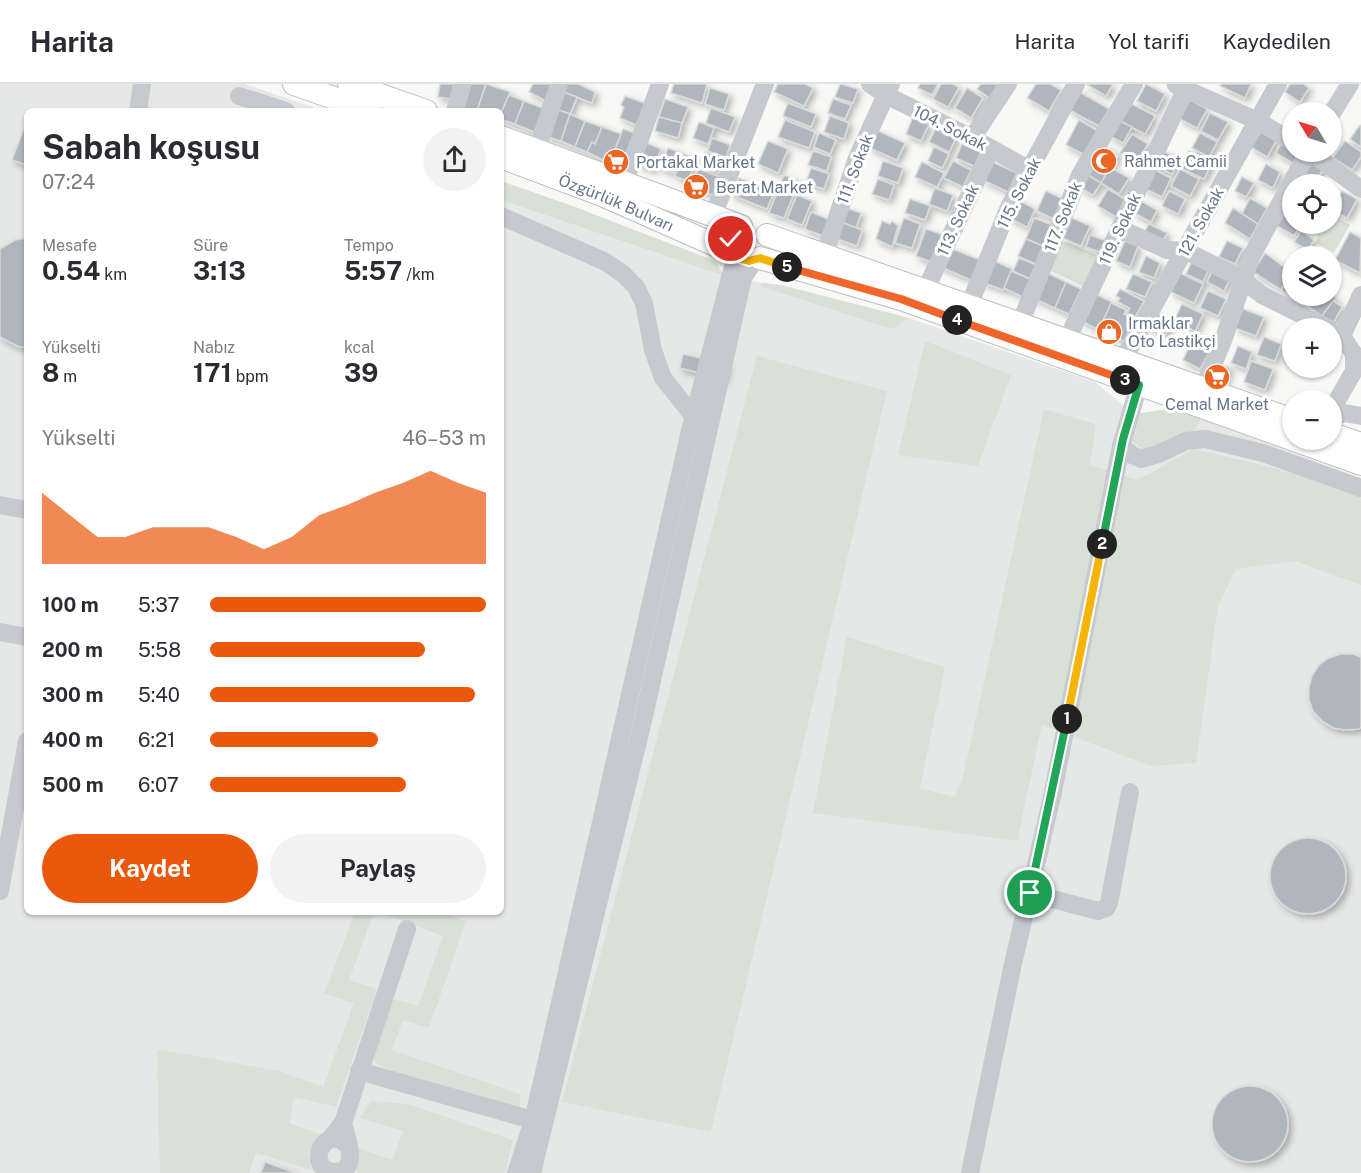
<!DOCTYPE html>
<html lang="tr">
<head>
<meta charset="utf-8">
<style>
	:root { --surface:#fff; --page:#f2f2f3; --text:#2b2b33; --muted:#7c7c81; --line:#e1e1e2; --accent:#ea580c }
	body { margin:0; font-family:"Public Sans",sans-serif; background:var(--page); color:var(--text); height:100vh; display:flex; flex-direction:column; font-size:22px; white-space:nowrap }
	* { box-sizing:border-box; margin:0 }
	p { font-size:20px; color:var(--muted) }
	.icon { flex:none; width:33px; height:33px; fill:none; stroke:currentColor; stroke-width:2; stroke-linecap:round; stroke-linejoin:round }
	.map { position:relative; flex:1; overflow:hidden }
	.sheet { position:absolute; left:24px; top:24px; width:480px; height:807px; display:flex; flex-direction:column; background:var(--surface); border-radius:9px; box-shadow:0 2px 4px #0004 }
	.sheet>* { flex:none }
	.needle { width:39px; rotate:308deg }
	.tools { position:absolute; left:1282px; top:18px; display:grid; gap:12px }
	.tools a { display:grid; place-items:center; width:60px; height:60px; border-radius:50%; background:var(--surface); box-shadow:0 2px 4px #0004; font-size:30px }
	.pin { position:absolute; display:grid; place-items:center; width:51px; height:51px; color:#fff; margin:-26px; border:3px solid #fff; border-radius:50%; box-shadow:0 2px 6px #0007 }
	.km { position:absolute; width:30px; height:30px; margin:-15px; border-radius:50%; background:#222; color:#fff; font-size:16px; line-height:30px; text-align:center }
	.round { display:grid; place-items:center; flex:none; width:63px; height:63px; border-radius:32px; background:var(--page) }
	.summary { display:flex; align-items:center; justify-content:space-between; height:102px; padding:0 18px }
	h1 { font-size:33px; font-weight:700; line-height:45px }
	.metrics { display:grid; grid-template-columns:repeat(3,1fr); gap:9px; height:102px; padding:6px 18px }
	.metrics div { display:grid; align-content:center }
	.metrics b { font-size:26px; font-weight:700 }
	.metrics small { font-size:16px; font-weight:400 }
	.metrics p { font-size:16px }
	.chart { height:168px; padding:12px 18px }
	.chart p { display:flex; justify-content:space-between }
	.chart svg { width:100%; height:108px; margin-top:6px; fill:var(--accent); opacity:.7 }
	.cta { display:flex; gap:12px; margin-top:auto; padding:12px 18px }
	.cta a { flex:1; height:69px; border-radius:36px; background:var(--accent); color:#fff; font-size:24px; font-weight:700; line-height:69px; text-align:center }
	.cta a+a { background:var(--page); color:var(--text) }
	ul { padding:0 18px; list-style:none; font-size:20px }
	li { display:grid; grid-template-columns:96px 72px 1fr; align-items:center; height:45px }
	li i { height:15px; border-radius:8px; background:var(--accent) }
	header { display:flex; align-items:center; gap:36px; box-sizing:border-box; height:84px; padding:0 30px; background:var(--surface); border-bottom:2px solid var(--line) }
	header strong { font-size:28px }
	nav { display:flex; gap:33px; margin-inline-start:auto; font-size:21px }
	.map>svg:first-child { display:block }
	.built { fill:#e6e8e7 }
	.green { fill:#d9e1d7 }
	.building { fill:#afb6bd; stroke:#dadad8; stroke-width:1.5; filter:url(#shadow) }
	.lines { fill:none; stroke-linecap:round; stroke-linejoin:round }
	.major-casing { stroke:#b9bdc1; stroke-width:24 }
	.minor { stroke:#c6c9ce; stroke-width:18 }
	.major { stroke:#fff; stroke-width:22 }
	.split-1-casing { stroke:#fff; stroke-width:12 }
	.split-2-casing { stroke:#fff; stroke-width:12 }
	.split-3-casing { stroke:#fff; stroke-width:12 }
	.split-4-casing { stroke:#fff; stroke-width:12 }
	.split-5-casing { stroke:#fff; stroke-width:12 }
	.split-6-casing { stroke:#fff; stroke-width:12 }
	.split-1 { stroke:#22a559; stroke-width:8 }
	.split-2 { stroke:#f5b400; stroke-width:8 }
	.split-3 { stroke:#22a559; stroke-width:8 }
	.split-4 { stroke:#f0652b; stroke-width:8 }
	.split-5 { stroke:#f0652b; stroke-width:8 }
	.split-6 { stroke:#f5b400; stroke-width:8 }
	.labels { text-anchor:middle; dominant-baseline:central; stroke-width:6; stroke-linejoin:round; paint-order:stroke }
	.street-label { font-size:16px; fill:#667689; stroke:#fff }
	.poi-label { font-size:16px; fill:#667689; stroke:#fff; text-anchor:start }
</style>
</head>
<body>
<header>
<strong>Harita</strong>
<nav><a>Harita</a><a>Yol tarifi</a><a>Kaydedilen</a></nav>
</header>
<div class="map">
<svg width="1361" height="1089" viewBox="0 0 1361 1089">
	<defs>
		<filter id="shadow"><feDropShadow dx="3.5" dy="3.5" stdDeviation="3" flood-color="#0004"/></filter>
	</defs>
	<rect width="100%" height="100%" fill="#f8f9f6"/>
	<path class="built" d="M0 0H245L324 27H27V828H501V116L727 193 785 202 909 234 1095 298 1124 322 1142 329 1174 324 1361 394V1089H0Z"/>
	<g class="green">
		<path d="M501 97 570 121 710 175 717 180 724 192 501 116Z"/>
		<path d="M1332 130 1350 141 1334 169 1316 159 1318 152 1303 142 1304 140H1332Z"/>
		<path d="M1058 155 1099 172 1083 202 1047 185Z"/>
		<path d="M763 199 785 202 909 234 892 245 760 202Z"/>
		<path d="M925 257 1011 291 978 382 898 371Z"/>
		<path d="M757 272 887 307 711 1048 562 1018Z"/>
		<path d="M1174 324 1201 334 1195 346 1143 366 1131 356 1137 327 1142 329Z"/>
		<path d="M1044 325 1096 340 1090 381 1138 396 1193 365 1275 384 1361 411V501L1295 477 1236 485 1218 522 1196 679 1151 682 1042 641 1017 757 813 729 847 553 945 583 920 704 955 713 963 693Z"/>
		<path d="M355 828H374L349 896 377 905 336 1023 294 1013 289 1039 326 1052 308 1068 311 1086 256 1069 249 1089H160L157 965 280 987 323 1003 354 919 324 910Z"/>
		<path d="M379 828H440L466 837 429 944 403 936 392 966 520 1010V1025L386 986 376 979 371 971 391 914 418 922 443 852Z"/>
		<path d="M372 1017 408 1020 513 1056 505 1089H357L350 1061 392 1076 403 1047 360 1034Z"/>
	</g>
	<g class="building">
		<path d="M440 0H458L451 15 438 13Z"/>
		<path d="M471 0H486L477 27 463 26Z"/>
		<path d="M486 0 510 8 501 29V27H477Z"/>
		<path d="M533 0H554L546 17 529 8Z"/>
		<path d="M566 0H578L595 8 592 19 563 8Z"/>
		<path d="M674 0H707L702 19 671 9Z"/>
		<path d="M778 0H805L813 4 804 22 774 8Z"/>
		<path d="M840 0 858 5 853 19 835 13Z"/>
		<path d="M920 0H938L932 11 918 4Z"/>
		<path d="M941 0H952L959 3 948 23 933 15Z"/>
		<path d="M981 0H1001L991 15 977 5Z"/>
		<path d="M1036 0H1050L1061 6 1049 27 1027 14Z"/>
		<path d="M1086 0H1113L1106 12Z"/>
		<path d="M1146 0 1165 10 1156 27 1137 17Z"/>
		<path d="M1221 0H1251L1245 14 1220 2Z"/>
		<path d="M1290 0H1303L1309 4 1300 18 1285 8Z"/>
		<path d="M710 4 729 10 724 26 705 20Z"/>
		<path d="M967 4 983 14 971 34 955 24Z"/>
		<path d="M1078 7 1109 25 1099 42 1068 25Z"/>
		<path d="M563 8 577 13 570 30 556 25Z"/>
		<path d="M509 11 524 17 515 40 501 35V29Z"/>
		<path d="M625 12 646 20 636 41 620 34 624 23 621 21Z"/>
		<path d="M665 15 688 23 682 39 659 33Z"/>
		<path d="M833 15 851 21 845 35 828 29Z"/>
		<path d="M1190 16 1207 25 1197 44 1180 35Z"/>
		<path d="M524 17 545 25 537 49 515 40Z"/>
		<path d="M788 19 816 30 811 43 783 32Z"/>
		<path d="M1130 19 1155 32 1145 50 1120 37Z"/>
		<path d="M711 24 735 33 729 48 706 39Z"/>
		<path d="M556 25 570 30 561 57 546 52Z"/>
		<path d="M1210 29 1228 38 1218 56 1201 47Z"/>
		<path d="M570 30 585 37 575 63 561 57Z"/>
		<path d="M830 32 849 39 844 55 824 48Z"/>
		<path d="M659 33 682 39 678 54 655 47Z"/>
		<path d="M913 33 929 40 921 57 906 50Z"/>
		<path d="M785 36 815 48 809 64 778 53Z"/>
		<path d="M1079 36 1098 47 1085 71 1066 61Z"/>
		<path d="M585 37 602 43 595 60 592 58 587 68 575 63Z"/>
		<path d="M1120 37 1132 43 1123 59 1110 52Z"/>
		<path d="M699 38 714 44 708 60 693 54Z"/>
		<path d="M1360 41 1361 42V63L1350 55Z"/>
		<path d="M937 42 957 52 949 68 929 58Z"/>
		<path d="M602 43 621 50 610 79 587 68 592 58 595 60Z"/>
		<path d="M24 44 27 45V81L12 76Z"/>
		<path d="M623 45 637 50 624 84 610 79Z"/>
		<path d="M1262 46 1277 55 1267 73 1251 63Z"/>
		<path d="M878 47 905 59 897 76 870 64Z"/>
		<path d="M819 49 836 56 830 70 814 63Z"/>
		<path d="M1200 49 1217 58 1209 73 1192 64Z"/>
		<path d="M1132 50 1148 60 1136 78 1120 69Z"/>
		<path d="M712 54 730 61 726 73 708 67Z"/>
		<path d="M768 57 788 65 778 89 758 80Z"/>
		<path d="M1345 57 1361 68V73L1352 86 1333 74Z"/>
		<path d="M644 58 661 65 653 86 636 79Z"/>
		<path d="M1282 58 1293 65V68H1298L1294 80 1276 69Z"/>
		<path d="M962 60 983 69 976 83 956 74Z"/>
		<path d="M1104 62 1118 71 1101 99 1086 90Z"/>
		<path d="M934 63 949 70 942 84 928 77Z"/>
		<path d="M668 64 681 69 673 89 660 84Z"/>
		<path d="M813 67 831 73 827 87 808 81Z"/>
		<path d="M1163 67 1179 75 1172 90 1155 82Z"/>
		<path d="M1189 67 1212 78 1204 95 1181 84Z"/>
		<path d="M705 68 724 73 719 89 700 84Z"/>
		<path d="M684 70 696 75 688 97 675 92Z"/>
		<path d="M1310 76 1324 84 1315 98 1302 91Z"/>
		<path d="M883 77 903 84 898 99 878 92Z"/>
		<path d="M953 77 971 86 963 103 944 94Z"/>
		<path d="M922 78 944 89 937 103 915 93Z"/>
		<path d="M992 78 1017 89 1008 108 983 96Z"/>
		<path d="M1266 80 1280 88 1273 104 1258 96Z"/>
		<path d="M1110 83 1129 94 1119 110 1101 99Z"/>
		<path d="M811 84 829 90 824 105 806 99Z"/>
		<path d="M698 85 720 93 713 111 691 103Z"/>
		<path d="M1153 85 1171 94 1162 113 1144 104Z"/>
		<path d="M1180 85 1199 95 1190 112 1171 102Z"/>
		<path d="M1086 90 1101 99 1093 111 1079 103Z"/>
		<path d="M784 91 799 97 784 134 769 129Z"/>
		<path d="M1242 93 1254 99 1246 113 1235 107Z"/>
		<path d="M739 94 774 108 767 125 732 111Z"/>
		<path d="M878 95 894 101 889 116 872 110Z"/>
		<path d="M935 104 953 111 947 127 929 120Z"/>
		<path d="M1108 105 1126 116 1116 133 1098 122Z"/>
		<path d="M1046 107 1063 115 1054 135 1037 127Z"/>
		<path d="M1169 107 1185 115 1178 130 1162 122Z"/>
		<path d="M1342 107 1357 115 1347 134 1332 126Z"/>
		<path d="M797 111 812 117 802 141 787 135Z"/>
		<path d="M1250 114 1267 124 1258 140 1242 130Z"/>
		<path d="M910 115 930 122 925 136 905 129Z"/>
		<path d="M1018 116 1035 125 1027 143 1009 134Z"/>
		<path d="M1141 117 1157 126 1151 138 1134 129Z"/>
		<path d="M846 124 861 129 856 144 841 138Z"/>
		<path d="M1233 124 1258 140 1250 155 1225 139Z"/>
		<path d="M811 128 832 137 826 153 805 145Z"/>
		<path d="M1284 130 1293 135V140H1301L1294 152 1277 142Z"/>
		<path d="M904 134 920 140 912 164 895 159Z"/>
		<path d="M1034 134 1052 141 1043 162 1026 155Z"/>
		<path d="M1072 134 1090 142 1081 162 1063 154Z"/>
		<path d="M882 137 890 140 892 137 898 142 892 163 876 155Z"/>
		<path d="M841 138 862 146 857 162 835 154Z"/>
		<path d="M1149 140 1167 149 1163 157 1144 149Z"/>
		<path d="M926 145 947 152 936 180 916 172Z"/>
		<path d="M1301 147 1314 156 1308 166 1294 158Z"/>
		<path d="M1350 148 1361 154 1360 189 1335 176Z"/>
		<path d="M1090 151 1107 157 1103 169 1086 163Z"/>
		<path d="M27 154V263H19L0 253V165L15 156Z"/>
		<path d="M1026 155 1043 162 1036 180 1018 172Z"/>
		<path d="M1125 157 1138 162 1130 183 1116 177Z"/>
		<path d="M1227 157 1243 164 1235 180 1219 173Z"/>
		<path d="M950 164 980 176 971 196 941 183Z"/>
		<path d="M1265 169 1292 189 1281 206 1253 188Z"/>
		<path d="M1146 172 1160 179 1154 194 1139 188Z"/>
		<path d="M1019 174 1036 181 1030 195 1013 187Z"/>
		<path d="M1193 175 1210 182 1203 198 1186 190Z"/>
		<path d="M992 176 1012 185 1003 206 982 198Z"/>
		<path d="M1214 184 1231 193 1224 207 1207 198Z"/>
		<path d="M1011 187 1030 195 1023 213 1004 204Z"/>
		<path d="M1293 187V212H1308L1302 220 1281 206Z"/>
		<path d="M1045 188 1066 198 1055 224 1033 214Z"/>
		<path d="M1180 189 1203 200 1194 219 1171 208Z"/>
		<path d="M1133 190 1152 198 1145 213 1126 205Z"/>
		<path d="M1066 198 1081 205 1069 230 1055 224Z"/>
		<path d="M1120 205 1144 217 1135 233 1127 229 1130 224 1118 218 1120 214 1116 212Z"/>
		<path d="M1208 207 1226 215 1218 232 1200 224Z"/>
		<path d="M1093 209 1112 218 1099 246 1080 236Z"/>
		<path d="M1332 211 1336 214 1322 232 1308 222 1316 212Z"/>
		<path d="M1333 217 1342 223 1333 239 1322 232Z"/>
		<path d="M1111 219 1126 226 1124 230 1134 235 1124 257 1099 246Z"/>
		<path d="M1182 220 1203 230 1195 247 1174 237Z"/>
		<path d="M1243 225 1264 233 1256 252 1235 244Z"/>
		<path d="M1153 228 1172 236 1165 251 1147 242Z"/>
		<path d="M1264 253 1281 260 1275 277 1257 271Z"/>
		<path d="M1291 253H1293V277L1283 274Z"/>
		<path d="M1191 259 1209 268 1200 285 1183 276Z"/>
		<path d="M1238 262 1252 268 1246 285 1231 279Z"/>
		<path d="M683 270 727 280 724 295 680 284Z"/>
		<path d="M1251 277 1273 285 1265 306 1244 298Z"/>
		<path d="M1220 280 1230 284 1225 299 1214 295Z"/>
		<path d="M1341 570H1353L1361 573V643L1359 645 1346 646 1333 644 1322 637 1313 627 1309 616V603L1312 592 1319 581 1329 574Z"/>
		<circle cx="1308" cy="792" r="38"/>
		<circle cx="1250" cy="1040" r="38"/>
		<path d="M265 1078 296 1089H261Z"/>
	</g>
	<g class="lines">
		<g class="major-casing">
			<g id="major">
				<path d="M294 0 371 27"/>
				<path d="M349 0 426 27"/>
				<path d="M501 53 741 142"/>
				<path id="s1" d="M501 73 602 111 715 161 733 166"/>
				<path d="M767 151 1293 336"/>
				<path d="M760 174 901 215 1361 380"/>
				<path d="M1332 350 1361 360"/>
			</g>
		</g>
		<g class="minor">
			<path d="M870 0 886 11 972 54 1030 86"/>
			<path d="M1176 1 1258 37 1293 58"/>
			<path d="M239 12 286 27"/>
			<path d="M138 27 142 0"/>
			<path d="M455 27 462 0"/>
			<path d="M1332 29 1350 0"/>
			<path d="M972 54 1008 0"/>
			<path d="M537 66 559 0"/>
			<path d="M1310 68 1361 105"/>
			<path d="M624 99 660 0"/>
			<path d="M501 132 606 178 623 190 636 203 644 219 653 266 663 294 694 333"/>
			<path d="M713 132 765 0"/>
			<path d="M1121 145 1167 166 1186 167 1242 195 1262 211 1328 244"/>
			<path d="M824 172 857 74 891 0"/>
			<path d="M925 207 991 65"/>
			<path d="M969 222 1009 123 1076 0"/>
			<path d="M1020 240 1080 91 1134 0"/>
			<path d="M1067 256 1188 0"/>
			<path d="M1123 276 1278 0"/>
			<path d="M1203 305 1224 254 1251 173 1308 68"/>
			<path d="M1332 325 1354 287V270L1342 252 1361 211"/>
			<path d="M1332 334 1344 329 1361 332"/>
			<path d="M1121 362 1132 371 1141 375 1158 370 1186 357 1205 355 1263 369 1361 404"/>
			<path d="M0 421 27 426"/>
			<path d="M0 548 27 553"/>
			<path d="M0 807 27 657"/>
			<path d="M1030 809 1098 827 1106 824 1109 819 1130 708"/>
			<path d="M359 987 543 1039"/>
			<path d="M343 1039 407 845"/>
			<path d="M330 1055 343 1039C346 1052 362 1089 333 1088 303 1083 326 1036 349 1063"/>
			<path d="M516 1089 533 1037 690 347 736 171"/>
			<path d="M532 1089 641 645 743 194 754 177"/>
			<path d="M970 1089 1012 884 1053 708 1121 362 1139 301"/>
		</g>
		<use href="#major" class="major"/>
	</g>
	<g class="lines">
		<g class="split-1-casing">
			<path id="split-1" d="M1030 809 1067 635"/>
		</g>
		<g class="split-2-casing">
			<path id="split-2" d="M1067 635 1102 460"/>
		</g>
		<g class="split-3-casing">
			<path id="split-3" d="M1102 460 1123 355 1139 301 1125 296"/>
		</g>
		<g class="split-4-casing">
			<path id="split-4" d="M957 236 1125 296"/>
		</g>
		<g class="split-5-casing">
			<path id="split-5" d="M787 183 901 215 957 236"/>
		</g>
		<g class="split-6-casing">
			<path id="split-6" d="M731 155 733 166 740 174 749 177 760 174 787 183"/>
		</g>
		<use href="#split-1" class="split-1"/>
		<use href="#split-2" class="split-2"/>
		<use href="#split-3" class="split-3"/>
		<use href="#split-4" class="split-4"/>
		<use href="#split-5" class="split-5"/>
		<use href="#split-6" class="split-6"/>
	</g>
	<defs>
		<g id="mosque-disc" transform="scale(1.35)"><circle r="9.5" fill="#ec6623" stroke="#fff"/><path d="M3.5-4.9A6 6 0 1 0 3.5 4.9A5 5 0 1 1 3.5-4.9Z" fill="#fff"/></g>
		<g id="supermarket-disc" transform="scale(1.35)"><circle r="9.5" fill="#ec6623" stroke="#fff"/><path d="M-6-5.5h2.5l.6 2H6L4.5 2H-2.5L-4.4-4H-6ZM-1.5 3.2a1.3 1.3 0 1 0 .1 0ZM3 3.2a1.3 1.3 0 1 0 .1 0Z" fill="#fff"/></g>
		<g id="shop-disc" transform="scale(1.35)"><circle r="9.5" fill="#ec6623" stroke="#fff"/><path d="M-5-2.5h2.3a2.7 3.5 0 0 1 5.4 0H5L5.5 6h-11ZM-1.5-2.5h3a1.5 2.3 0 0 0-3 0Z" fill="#fff"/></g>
	</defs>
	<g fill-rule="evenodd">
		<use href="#mosque-disc" x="1104" y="77"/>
		<use href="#supermarket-disc" x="616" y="78"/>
		<use href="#supermarket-disc" x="696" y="103"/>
		<use href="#shop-disc" x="1109" y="248"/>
		<use href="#supermarket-disc" x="1217" y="293"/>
	</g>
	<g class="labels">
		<g class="street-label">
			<text transform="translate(950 44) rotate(27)">104. Sokak</text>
			<text transform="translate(855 85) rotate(-69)">111. Sokak</text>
			<text transform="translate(1019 109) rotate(-63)">115. Sokak</text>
			<text stroke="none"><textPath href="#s1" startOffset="124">Özgürlük Bulvarı</textPath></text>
			<text transform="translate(1063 133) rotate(-68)">117. Sokak</text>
			<text transform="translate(958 136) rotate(-65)">113. Sokak</text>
			<text transform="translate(1201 138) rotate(-61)">121. Sokak</text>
			<text transform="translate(1120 145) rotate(-65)">119. Sokak</text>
		</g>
		<g class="poi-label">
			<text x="1124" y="77">Rahmet Camii</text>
			<text x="636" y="78">Portakal Market</text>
			<text x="716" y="103">Berat Market</text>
			<text x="1128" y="239">Irmaklar<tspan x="1128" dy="18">Oto Lastikçi</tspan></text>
			<text x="1217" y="320" text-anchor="middle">Cemal Market</text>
		</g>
	</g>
</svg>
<div class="tools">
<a><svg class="needle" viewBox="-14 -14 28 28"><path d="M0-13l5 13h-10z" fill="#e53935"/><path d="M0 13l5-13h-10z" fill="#7c7c81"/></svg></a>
<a><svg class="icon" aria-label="locate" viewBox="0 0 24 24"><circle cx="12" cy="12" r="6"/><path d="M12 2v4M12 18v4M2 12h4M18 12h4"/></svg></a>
<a><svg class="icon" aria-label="layers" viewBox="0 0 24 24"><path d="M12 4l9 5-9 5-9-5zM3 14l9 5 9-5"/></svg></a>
<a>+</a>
<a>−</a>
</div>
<div class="pin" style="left:1030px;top:809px;background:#1e9e55"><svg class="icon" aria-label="arrive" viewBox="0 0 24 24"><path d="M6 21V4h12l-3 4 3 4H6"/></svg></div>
<div class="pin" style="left:731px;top:155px;background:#d93025"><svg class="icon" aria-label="check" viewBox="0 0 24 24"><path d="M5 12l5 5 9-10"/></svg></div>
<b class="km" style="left:1067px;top:635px">1</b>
<b class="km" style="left:1102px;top:460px">2</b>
<b class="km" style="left:1125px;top:296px">3</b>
<b class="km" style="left:957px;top:236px">4</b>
<b class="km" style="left:787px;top:183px">5</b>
<section class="sheet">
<div class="summary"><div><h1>Sabah koşusu</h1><p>07:24</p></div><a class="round"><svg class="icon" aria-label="share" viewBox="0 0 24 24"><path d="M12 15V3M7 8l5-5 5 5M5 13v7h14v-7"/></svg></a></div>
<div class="metrics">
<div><p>Mesafe</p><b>0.54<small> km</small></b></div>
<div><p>Süre</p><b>3:13</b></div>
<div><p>Tempo</p><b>5:57<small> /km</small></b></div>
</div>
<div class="metrics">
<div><p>Yükselti</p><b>8<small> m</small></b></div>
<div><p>Nabız</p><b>171<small> bpm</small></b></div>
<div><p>kcal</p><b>39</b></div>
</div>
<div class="chart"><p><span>Yükselti</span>46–53 m</p>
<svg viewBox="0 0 160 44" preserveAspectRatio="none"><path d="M0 44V15L10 24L20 33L30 33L40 29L50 29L60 29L70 33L80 38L90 33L100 24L110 20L120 15L130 11L140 6L150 11L160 15V44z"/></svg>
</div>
<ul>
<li><b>100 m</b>5:37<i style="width:100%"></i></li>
<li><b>200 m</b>5:58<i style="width:78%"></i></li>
<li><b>300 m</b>5:40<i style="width:96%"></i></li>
<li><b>400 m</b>6:21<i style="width:61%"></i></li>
<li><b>500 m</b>6:07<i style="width:71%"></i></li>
</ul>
<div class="cta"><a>Kaydet</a><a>Paylaş</a></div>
</section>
</div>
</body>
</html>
